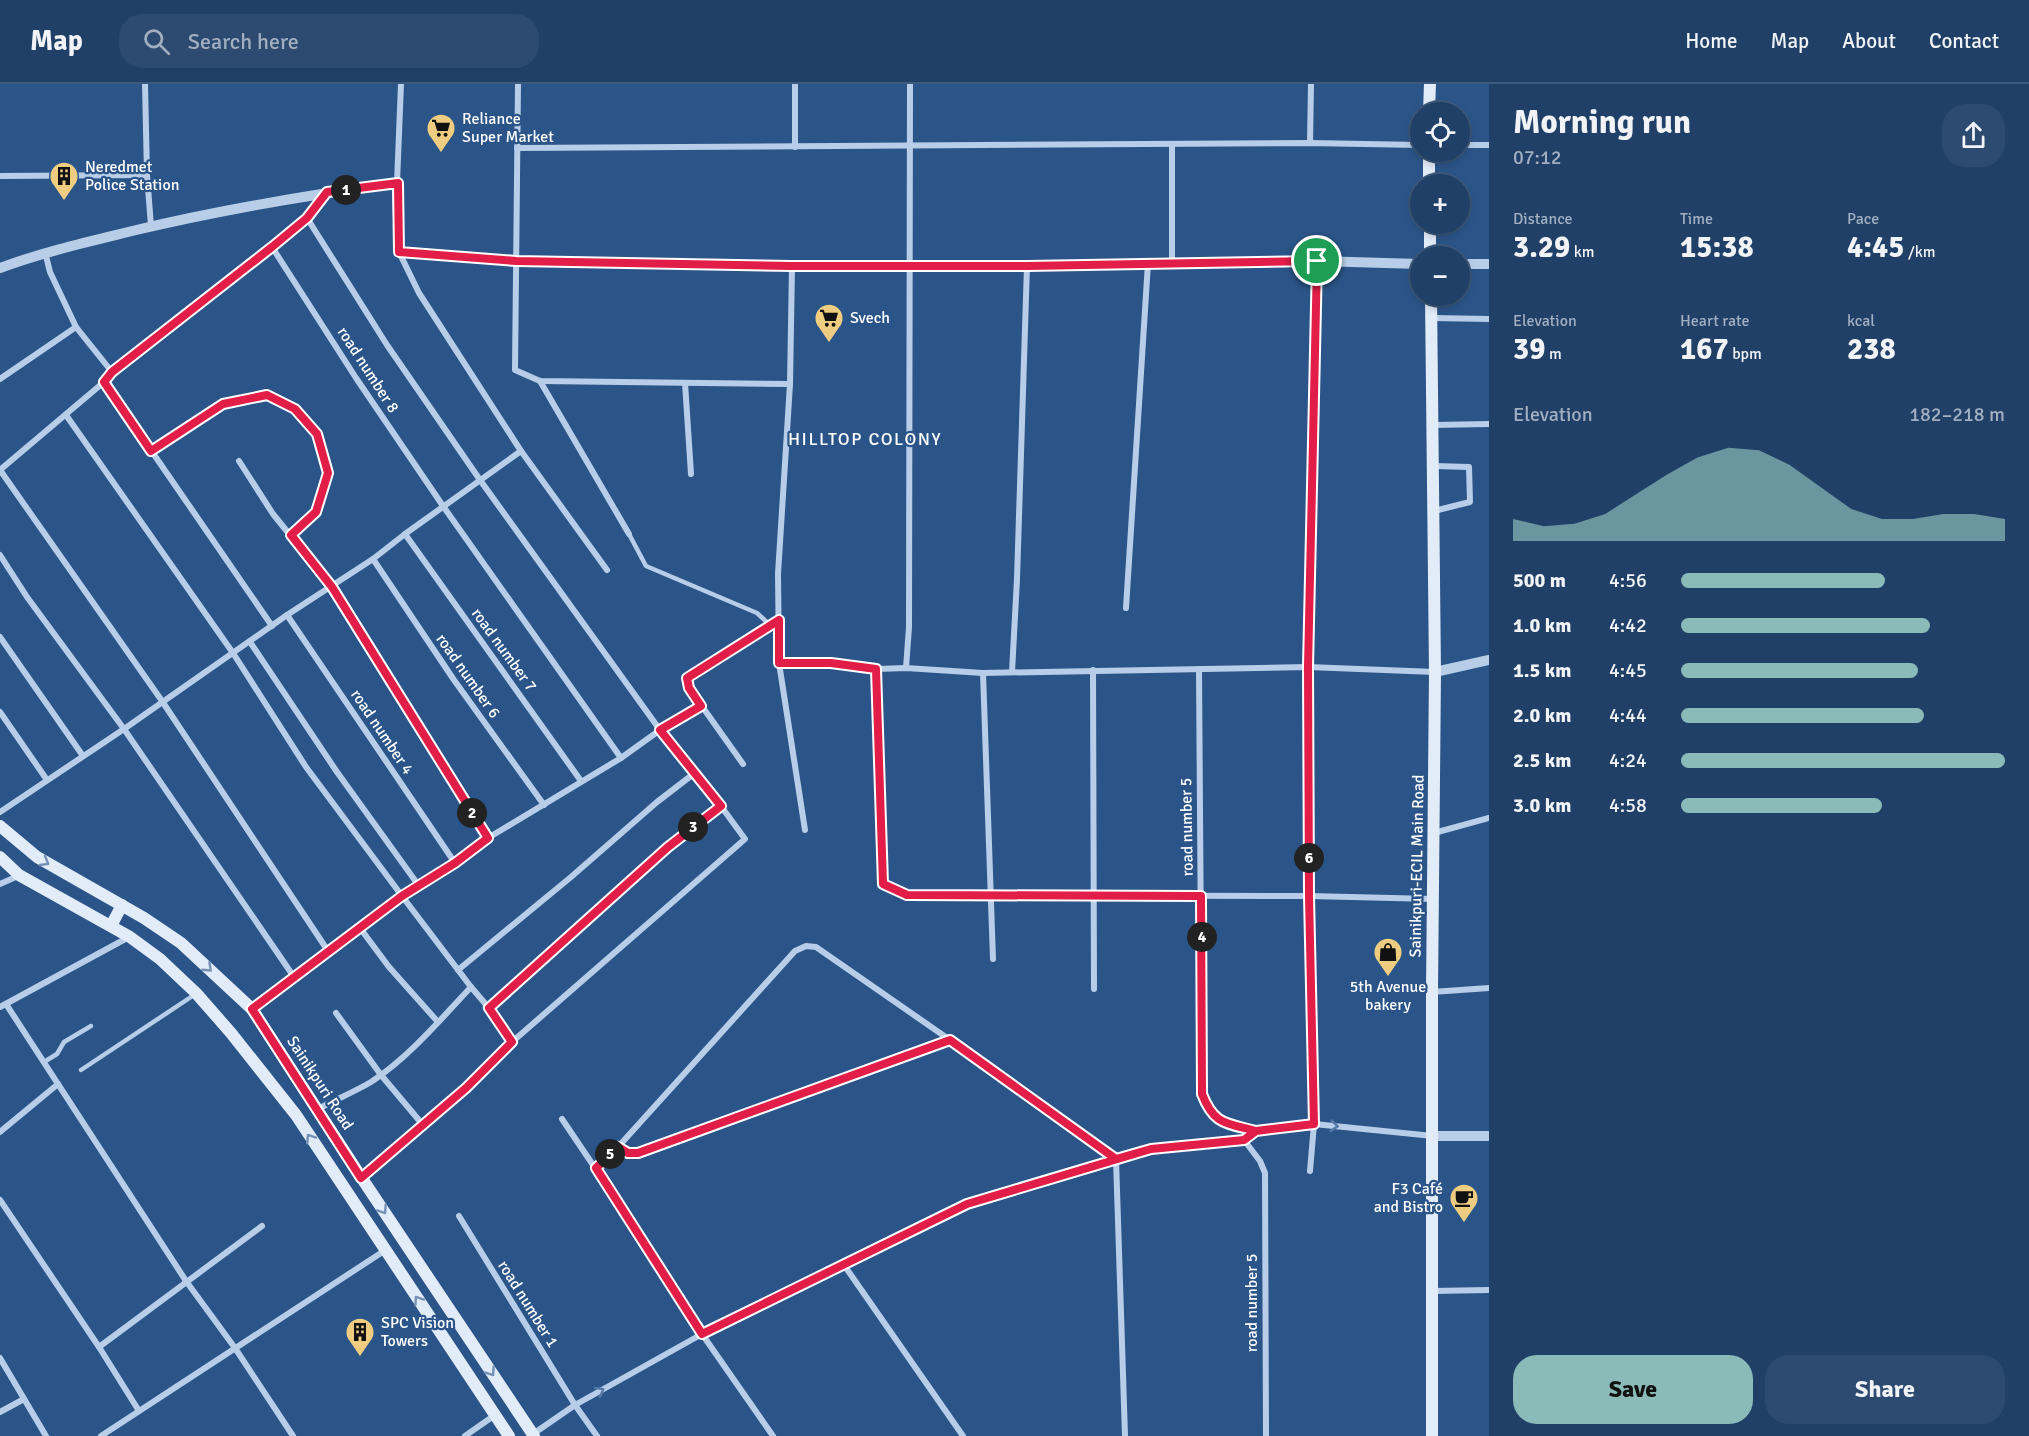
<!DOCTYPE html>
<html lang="en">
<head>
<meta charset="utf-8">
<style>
	:root { --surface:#204067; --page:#2d4b70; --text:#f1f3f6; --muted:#a2afc0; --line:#3d597b; --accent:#8bbbb9 }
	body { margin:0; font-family:Signika,sans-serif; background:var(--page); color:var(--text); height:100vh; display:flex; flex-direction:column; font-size:22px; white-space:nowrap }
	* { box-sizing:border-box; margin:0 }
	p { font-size:20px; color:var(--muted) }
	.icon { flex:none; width:33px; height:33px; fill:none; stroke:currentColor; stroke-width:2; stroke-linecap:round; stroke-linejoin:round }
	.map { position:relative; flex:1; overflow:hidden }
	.sheet { display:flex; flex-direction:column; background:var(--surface); width:540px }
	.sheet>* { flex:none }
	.fabs { position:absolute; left:1410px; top:18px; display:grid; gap:12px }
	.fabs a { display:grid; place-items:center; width:60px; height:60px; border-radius:50%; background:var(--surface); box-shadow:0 3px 9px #0003,0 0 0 2px var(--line); font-size:30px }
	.pin { position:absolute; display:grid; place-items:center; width:51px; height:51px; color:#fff; margin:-26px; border:3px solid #fff; border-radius:50%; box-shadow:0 2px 6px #0007 }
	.km { position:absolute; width:30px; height:30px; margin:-15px; border-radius:50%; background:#222; color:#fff; font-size:16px; line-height:30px; text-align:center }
	.round { display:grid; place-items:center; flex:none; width:63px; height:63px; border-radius:24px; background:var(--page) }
	.overview { display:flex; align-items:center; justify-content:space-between; height:102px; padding:0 24px }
	h1 { font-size:33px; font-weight:700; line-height:45px }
	.stats { display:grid; grid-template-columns:repeat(3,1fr); gap:9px; height:102px; padding:6px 24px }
	.stats div { display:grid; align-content:center }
	.stats b { font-size:30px; font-weight:700 }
	.stats small { font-size:16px; font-weight:400 }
	.stats p { font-size:16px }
	.chart { height:168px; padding:12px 24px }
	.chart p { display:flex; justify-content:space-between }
	.chart svg { width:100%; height:108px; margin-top:6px; fill:var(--accent); opacity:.7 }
	.button { display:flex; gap:12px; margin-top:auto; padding:12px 24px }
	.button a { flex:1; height:69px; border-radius:24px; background:var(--accent); color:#111; font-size:24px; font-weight:700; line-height:69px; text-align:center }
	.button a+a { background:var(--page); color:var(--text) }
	ul { padding:0 24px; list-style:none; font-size:20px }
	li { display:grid; grid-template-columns:96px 72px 1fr; align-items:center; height:45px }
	li i { height:15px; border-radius:8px; background:var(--accent) }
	header { display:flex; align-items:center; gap:36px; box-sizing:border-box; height:84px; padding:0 30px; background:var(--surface); border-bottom:2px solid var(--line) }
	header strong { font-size:28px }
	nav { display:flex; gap:33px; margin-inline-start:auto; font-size:21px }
	.search { width:420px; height:54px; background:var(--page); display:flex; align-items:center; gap:15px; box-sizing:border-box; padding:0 21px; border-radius:24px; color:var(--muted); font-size:22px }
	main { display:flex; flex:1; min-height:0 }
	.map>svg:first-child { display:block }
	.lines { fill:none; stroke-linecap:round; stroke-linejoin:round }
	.service { stroke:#b8cee8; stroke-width:4.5 }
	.minor { stroke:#b8cee8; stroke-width:6 }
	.tertiary { stroke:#b8cee8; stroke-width:10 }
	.secondary { stroke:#e2ebf8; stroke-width:12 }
	.oneway { stroke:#7491b5 }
	.oneway2 { stroke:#5579a6 }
	.route-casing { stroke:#fff; stroke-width:12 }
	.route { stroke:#e11d48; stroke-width:8 }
	.labels { text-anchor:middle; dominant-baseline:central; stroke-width:4.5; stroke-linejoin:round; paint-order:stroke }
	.poi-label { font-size:16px; fill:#fff; stroke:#2b5589; text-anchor:start }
	.street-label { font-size:16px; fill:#fff; stroke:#2b5589 }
	.neighbourhood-label { font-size:18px; letter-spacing:1.5px; fill:#fff; stroke:#2b5589 }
</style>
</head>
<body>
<header>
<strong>Map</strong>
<div class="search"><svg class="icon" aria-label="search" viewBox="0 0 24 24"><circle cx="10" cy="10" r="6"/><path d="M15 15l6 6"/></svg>Search here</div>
<nav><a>Home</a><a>Map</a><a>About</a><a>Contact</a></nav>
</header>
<main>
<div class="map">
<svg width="1489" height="1352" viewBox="0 0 1489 1352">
	<rect width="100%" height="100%" fill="#2b5589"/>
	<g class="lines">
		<g class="service">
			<path d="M629 450 646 482 757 529 770 541"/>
			<path d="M44 978 57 970 64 958 91 942"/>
			<path d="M81 986 194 911"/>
		</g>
		<g class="minor">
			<path d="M145 0 147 91 151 142"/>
			<path d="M518 0 515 286 540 297 790 300"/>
			<path d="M795 0V63"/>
			<path d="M1310 59 1311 0"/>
			<path d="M1172 61V178"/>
			<path d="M1460 61H1489"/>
			<path d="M517 64 1310 59 1420 61"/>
			<path d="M0 92 147 91"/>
			<path d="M397 99 401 0"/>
			<path d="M307 134 387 261 480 396 660 646 696 688 745 755 512 958 466 1004 361 1093"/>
			<path d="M272 163 356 294 443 422 621 674"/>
			<path d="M45 168 50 188 76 243"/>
			<path d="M399 168 419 209 521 367 607 486"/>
			<path d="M792 182 790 300 778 490 779 579 805 746"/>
			<path d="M1432 234 1489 235"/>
			<path d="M0 295 76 243 112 288"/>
			<path d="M540 297 629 450"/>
			<path d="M104 298 272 542"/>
			<path d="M685 299 691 390"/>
			<path d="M66 331 233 569 306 683 402 812 471 903 489 924 512 958"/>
			<path d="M1433 341 1489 340"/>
			<path d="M151 367 223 320 267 311 295 325 317 350 328 389 316 428 291 451"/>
			<path d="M239 377 273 430 332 503 488 754"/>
			<path d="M0 386 162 617 328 867"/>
			<path d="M0 386 104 298 112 288 272 163 307 134 326 110"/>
			<path d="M1434 427 1470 418 1469 383 1434 382"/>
			<path d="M405 450 581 697"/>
			<path d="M0 471 27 513 124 645 294 893"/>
			<path d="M373 475 454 596 544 721"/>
			<path d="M1126 524 1148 179"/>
			<path d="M287 531 455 779"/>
			<path d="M0 553 83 672"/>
			<path d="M250 558 337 688 419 802"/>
			<path d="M779 579H831L876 585 906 584 983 589 1308 583 1435 588"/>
			<path d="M906 584 909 543 910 0"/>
			<path d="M876 585 883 800 907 811 1309 812 1433 815"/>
			<path d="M1199 585 1202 1010C1214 1041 1226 1039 1255 1047"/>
			<path d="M1093 586 1094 905"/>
			<path d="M1012 588 1017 495 1027 182"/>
			<path d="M983 589 993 875"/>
			<path d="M0 628 47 696"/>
			<path d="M743 680 689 604 687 594 779 536"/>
			<path d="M0 728 124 645 287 531 373 475 405 450 521 367"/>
			<path d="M1434 749 1489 734"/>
			<path d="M0 800 18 792"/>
			<path d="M360 844 389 883 438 938"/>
			<path d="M458 886 571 793 657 718 696 688"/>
			<path d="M1432 908 1489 904"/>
			<path d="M6 920 186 1197 235 1264 293 1352"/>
			<path d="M0 923 129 853"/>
			<path d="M489 924 668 763 721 722"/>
			<path d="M252 925 402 812 455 779 488 754 621 674 660 646 701 622"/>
			<path d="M336 929 381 991 423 1041"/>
			<path d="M318 1025C335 1016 354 1008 371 998 409 973 440 936 471 903"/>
			<path d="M562 1035 595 1084 702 1250 773 1352"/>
			<path d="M0 1048 58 1000"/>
			<path d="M1244 1056 1260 1077 1265 1089 1266 1352"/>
			<path d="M618 1063 628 1069H638L950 956"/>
			<path d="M595 1084 618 1063 795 867 806 862 816 863 950 956 1116 1075 1125 1352"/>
			<path d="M1310 1087 1314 1040 1309 812 1308 583 1317 177"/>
			<path d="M0 1116 99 1263 139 1327"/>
			<path d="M459 1132 575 1321 597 1352"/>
			<path d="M844 1181 963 1352"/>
			<path d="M1432 1207 1489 1206"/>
			<path d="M99 1263 262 1142"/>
			<path d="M0 1274 46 1352"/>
			<path d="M0 1328 24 1315"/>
			<path d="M533 1350 575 1321 702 1250 967 1120 1151 1065 1244 1056 1255 1047 1314 1040 1433 1052"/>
			<path d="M101 1352 384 1167"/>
			<path d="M465 1352 495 1331"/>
		</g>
		<g class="tertiary">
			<path d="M1460 180H1489"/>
			<path d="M0 184C43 168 87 158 132 147 220 126 308 111 397 99L399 168 516 177 792 182H1027L1317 177 1420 180"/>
			<path d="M1435 588 1489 576"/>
			<path d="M1433 1052H1489"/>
		</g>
		<g class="secondary">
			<path d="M1429 28 1430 0"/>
			<path d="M1429 68V100"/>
			<path d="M1430 140V172"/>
			<path d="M1431 212 1435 588 1432 908V1352"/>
			<path d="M0 742 37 773 144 834 181 859 252 925 361 1093 534 1352"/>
			<path d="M0 773 19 791 130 853 160 875 196 909 231 949 296 1031 509 1352"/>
			<path d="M111 842 122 821"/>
		</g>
	</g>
	<defs><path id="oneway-chevron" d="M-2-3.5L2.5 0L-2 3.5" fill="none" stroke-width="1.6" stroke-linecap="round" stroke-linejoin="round" transform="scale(1.5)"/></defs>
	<g class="oneway">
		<use href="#oneway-chevron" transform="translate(45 778) rotate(30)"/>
		<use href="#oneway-chevron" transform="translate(208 884) rotate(43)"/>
		<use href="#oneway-chevron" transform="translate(310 1054) rotate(-123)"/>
		<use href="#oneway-chevron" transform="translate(383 1126) rotate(56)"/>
		<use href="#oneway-chevron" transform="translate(418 1216) rotate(-124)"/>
		<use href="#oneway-chevron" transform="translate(491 1288) rotate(56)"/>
	</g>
	<g class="oneway2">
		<use href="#oneway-chevron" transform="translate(1334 1042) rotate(6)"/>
		<use href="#oneway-chevron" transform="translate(600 1307) rotate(-29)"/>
	</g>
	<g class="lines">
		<g class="route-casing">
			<path id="route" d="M1317 177 1027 182H792L516 177 399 168 398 99 327 108 307 134 272 163 112 288 104 298 151 367 223 320 267 311 295 325 317 350 328 389 316 428 291 451 332 503 488 754 455 779 402 812 252 925 361 1094 466 1004 512 958 489 924 668 763 721 722 660 646 701 622 689 604 687 594 779 536V579H831L876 585 883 800 907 811 1201 812 1202 1010C1214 1041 1226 1039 1256 1047L1244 1056 1151 1065 967 1120 702 1250 596 1084 618 1063 628 1069H638L950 956 1116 1075 1151 1065 1244 1056 1256 1047 1314 1040 1309 812 1308 583 1317 177"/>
		</g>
		<use href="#route" class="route"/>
	</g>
	<defs>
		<g id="supermarket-pin" transform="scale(1.5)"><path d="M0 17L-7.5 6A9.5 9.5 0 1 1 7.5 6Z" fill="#eecd80" stroke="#2b5589"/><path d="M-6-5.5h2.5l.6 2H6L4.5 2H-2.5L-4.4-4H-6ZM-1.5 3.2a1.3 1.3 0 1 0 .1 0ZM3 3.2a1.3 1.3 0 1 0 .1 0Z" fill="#111"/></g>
		<g id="building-pin" transform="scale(1.5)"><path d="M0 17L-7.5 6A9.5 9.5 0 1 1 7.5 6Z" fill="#eecd80" stroke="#2b5589"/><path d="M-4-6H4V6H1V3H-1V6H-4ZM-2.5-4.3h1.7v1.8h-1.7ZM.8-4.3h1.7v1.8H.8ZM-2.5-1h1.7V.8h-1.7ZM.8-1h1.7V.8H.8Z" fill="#111"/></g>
		<g id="shop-pin" transform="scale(1.5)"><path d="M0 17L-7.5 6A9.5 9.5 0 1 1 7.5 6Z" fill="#eecd80" stroke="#2b5589"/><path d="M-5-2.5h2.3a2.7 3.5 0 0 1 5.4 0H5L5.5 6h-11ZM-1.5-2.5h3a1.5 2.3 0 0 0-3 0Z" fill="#111"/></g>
		<g id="cafe-pin" transform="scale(1.5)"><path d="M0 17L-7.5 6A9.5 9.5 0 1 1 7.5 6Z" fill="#eecd80" stroke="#2b5589"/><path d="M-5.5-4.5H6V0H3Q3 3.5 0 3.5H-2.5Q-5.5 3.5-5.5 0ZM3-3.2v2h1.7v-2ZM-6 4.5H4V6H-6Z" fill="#111"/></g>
	</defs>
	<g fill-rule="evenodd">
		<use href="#supermarket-pin" x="441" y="44"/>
		<use href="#building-pin" x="64" y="92"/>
		<use href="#supermarket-pin" x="829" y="234"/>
		<use href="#shop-pin" x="1388" y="868"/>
		<use href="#cafe-pin" x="1464" y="1114"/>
		<use href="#building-pin" x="360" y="1248"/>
	</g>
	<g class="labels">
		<g class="poi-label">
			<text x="462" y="35">Reliance<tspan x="462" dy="18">Super Market</tspan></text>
			<text x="85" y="83">Neredmet<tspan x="85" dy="18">Police Station</tspan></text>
			<text x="850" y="234">Svech</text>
			<text x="1388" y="903" text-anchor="middle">5th Avenue<tspan x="1388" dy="18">bakery</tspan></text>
			<text x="1443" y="1105" text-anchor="end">F3 Café<tspan x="1443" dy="18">and Bistro</tspan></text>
			<text x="381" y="1239">SPC Vision<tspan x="381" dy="18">Towers</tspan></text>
		</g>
		<g class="street-label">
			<text transform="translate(368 286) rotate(57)">road number 8</text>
			<text transform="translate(504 566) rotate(54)">road number 7</text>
			<text transform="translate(468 592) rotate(55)">road number 6</text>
			<text transform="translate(382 648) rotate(56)">road number 4</text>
			<text transform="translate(1187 743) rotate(-91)">road number 5</text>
			<text transform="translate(1417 782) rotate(-89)">Sainikpuri-ECIL Main Road</text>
			<text transform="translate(320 999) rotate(57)">Sainikpuri Road</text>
			<text transform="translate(1252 1219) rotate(-90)">road number 5</text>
			<text transform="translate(528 1220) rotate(58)">road number 1</text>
		</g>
		<g class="neighbourhood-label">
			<text x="865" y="355">HILLTOP COLONY</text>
		</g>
	</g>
</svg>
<div class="fabs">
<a><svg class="icon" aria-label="locate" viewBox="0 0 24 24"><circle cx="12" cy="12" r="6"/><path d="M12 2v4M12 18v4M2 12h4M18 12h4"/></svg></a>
<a>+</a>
<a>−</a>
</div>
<div class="pin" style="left:1317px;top:177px;background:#1e9e55"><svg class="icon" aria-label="arrive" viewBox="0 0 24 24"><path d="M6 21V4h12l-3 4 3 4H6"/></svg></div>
<b class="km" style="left:346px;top:106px">1</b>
<b class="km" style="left:472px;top:729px">2</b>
<b class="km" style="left:693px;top:743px">3</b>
<b class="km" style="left:1202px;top:853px">4</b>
<b class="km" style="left:610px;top:1070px">5</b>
<b class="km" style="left:1309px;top:774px">6</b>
</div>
<section class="sheet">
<div class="overview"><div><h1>Morning run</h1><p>07:12</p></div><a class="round"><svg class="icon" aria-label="share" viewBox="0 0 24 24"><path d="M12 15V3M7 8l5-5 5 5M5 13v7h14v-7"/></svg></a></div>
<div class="stats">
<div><p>Distance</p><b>3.29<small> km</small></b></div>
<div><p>Time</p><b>15:38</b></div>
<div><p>Pace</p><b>4:45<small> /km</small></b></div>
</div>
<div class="stats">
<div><p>Elevation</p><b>39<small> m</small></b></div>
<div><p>Heart rate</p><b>167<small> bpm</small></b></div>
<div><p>kcal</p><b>238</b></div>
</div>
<div class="chart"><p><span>Elevation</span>182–218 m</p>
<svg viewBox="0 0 160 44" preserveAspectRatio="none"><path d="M0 44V35L10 38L20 37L30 33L40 25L50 17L60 10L70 6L80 7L90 13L100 22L110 31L120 35L130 35L140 33L150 33L160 35V44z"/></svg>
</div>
<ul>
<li><b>500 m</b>4:56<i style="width:63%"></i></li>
<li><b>1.0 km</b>4:42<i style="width:77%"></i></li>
<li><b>1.5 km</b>4:45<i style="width:73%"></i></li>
<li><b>2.0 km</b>4:44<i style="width:75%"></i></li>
<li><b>2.5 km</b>4:24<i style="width:100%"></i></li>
<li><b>3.0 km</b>4:58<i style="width:62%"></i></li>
</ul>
<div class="button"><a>Save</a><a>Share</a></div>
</section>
</main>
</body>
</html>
